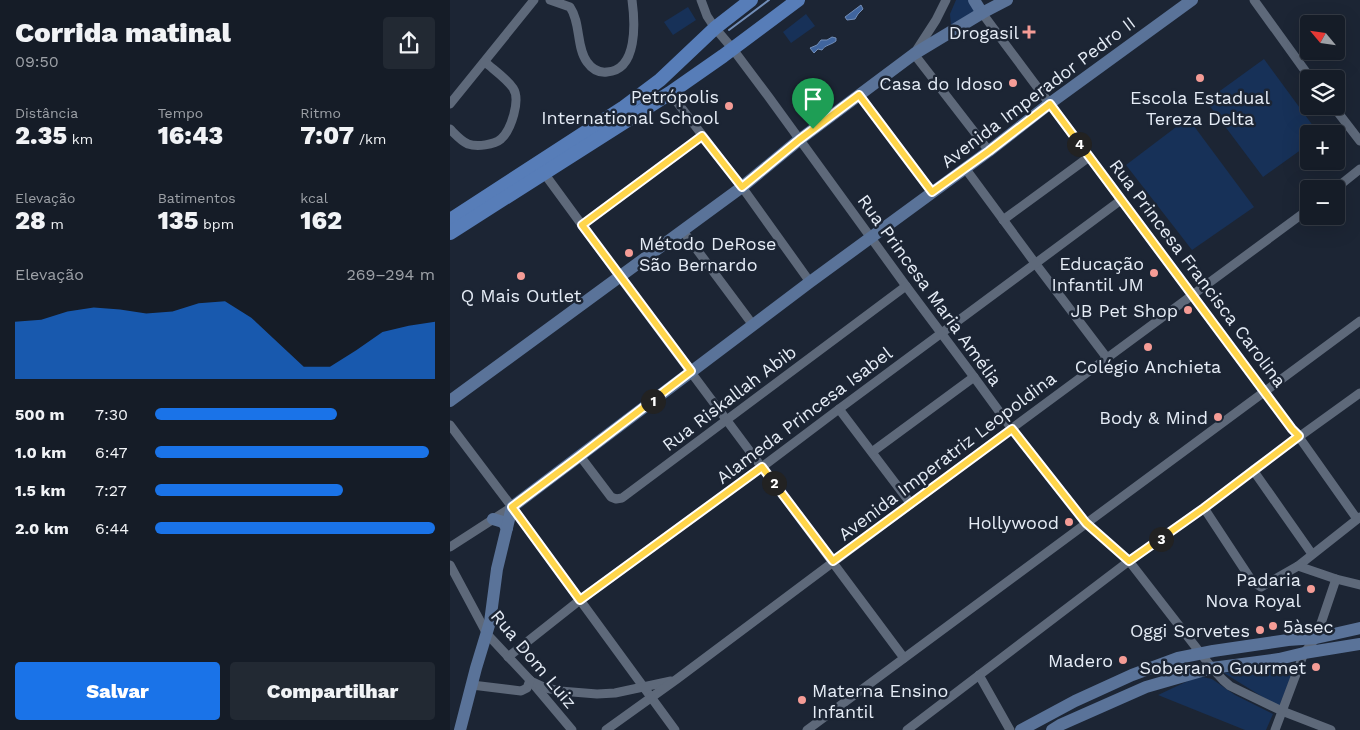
<!DOCTYPE html>
<html lang="pt">
<head>
<meta charset="utf-8">
<style>
	:root { --surface:#151c27; --page:#222933; --text:#f1f3f6; --muted:#9da1a7; --line:#343a44; --accent:#1a73e8 }
	body { margin:0; font-family:"Work Sans",sans-serif; background:var(--page); color:var(--text); height:100vh; display:flex; flex-direction:column; font-size:19px; white-space:nowrap }
	* { box-sizing:border-box; margin:0 }
	p { font-size:16px; color:var(--muted) }
	.icon { flex:none; width:28px; height:28px; fill:none; stroke:currentColor; stroke-width:2; stroke-linecap:round; stroke-linejoin:round }
	.map { position:relative; flex:1; overflow:hidden }
	.side { display:flex; flex-direction:column; background:var(--surface); width:450px }
	.side>* { flex:none }
	.needle { width:32px; rotate:299deg }
	.fabs { position:absolute; left:850px; top:15px; display:grid; gap:10px }
	.fabs a { display:grid; place-items:center; width:45px; height:45px; border-radius:5px; background:var(--surface); box-shadow:0 5px 20px #0002,0 0 0 1px var(--line); font-size:25px }
	.pin { position:absolute; display:grid; place-items:center; width:42px; height:42px; color:#fff; margin:-51px -21px; border-radius:50% 50% 50% 0; rotate:-45deg; box-shadow:0 0 5px #0007 }
	.pin .icon { rotate:45deg }
	.km { position:absolute; width:25px; height:25px; margin:-12px; border-radius:50%; background:#222; color:#fff; font-size:14px; line-height:25px; text-align:center }
	.round { display:grid; place-items:center; flex:none; width:52px; height:52px; border-radius:5px; background:var(--page) }
	.head { display:flex; align-items:center; justify-content:space-between; height:85px; padding:0 15px }
	h1 { font-size:28px; font-weight:800; line-height:38px }
	.figures { display:grid; grid-template-columns:repeat(3,1fr); gap:8px; height:85px; padding:5px 15px }
	.figures div { display:grid; align-content:center }
	.figures b { font-size:25px; font-weight:800 }
	.figures small { font-size:14px; font-weight:400 }
	.figures p { font-size:14px }
	.chart { height:140px; padding:10px 15px }
	.chart p { display:flex; justify-content:space-between }
	.chart svg { width:100%; height:90px; margin-top:5px; fill:var(--accent); opacity:.7 }
	.cta { display:flex; gap:10px; margin-top:auto; padding:10px 15px }
	.cta a { flex:1; height:58px; border-radius:5px; background:var(--accent); color:#fff; font-size:20px; font-weight:800; line-height:58px; text-align:center }
	.cta a+a { background:var(--page); color:var(--text) }
	ul { padding:0 15px; list-style:none; font-size:16px }
	li { display:grid; grid-template-columns:80px 60px 1fr; align-items:center; height:38px }
	li i { height:12px; border-radius:6px; background:var(--accent) }
	main { display:flex; flex:1; min-height:0 }
	.map>svg:first-child { display:block }
	.green { fill:#173158 }
	.water { fill:#40659e; stroke:#728eb8 }
	.lines { fill:none; stroke-linecap:round; stroke-linejoin:round }
	.stream { stroke:#728eb8; stroke-width:2 }
	.street { stroke:#5e697a; stroke-width:9 }
	.secondary { stroke:#5a7399; stroke-width:12 }
	.primary { stroke:#577db8; stroke-width:14 }
	.route-casing { stroke:#fff; stroke-width:10 }
	.route { stroke:#ffd54a; stroke-width:6 }
	.poi-dot { fill:#f59c96; stroke:#1c2534; stroke-width:2 }
	.labels { text-anchor:middle; dominant-baseline:central; stroke-width:5; stroke-linejoin:round; paint-order:stroke }
	.poi-label { font-size:18px; fill:#e5ecf6; stroke:#1c2534; text-anchor:end }
	.street-label { font-size:18px; fill:#e5ecf6; stroke:#1c2534 }
</style>
</head>
<body>
<main>
<section class="side">
<div class="head"><div><h1>Corrida matinal</h1><p>09:50</p></div><a class="round"><svg class="icon" aria-label="share" viewBox="0 0 24 24"><path d="M12 15V3M7 8l5-5 5 5M5 13v7h14v-7"/></svg></a></div>
<div class="figures">
<div><p>Distância</p><b>2.35<small> km</small></b></div>
<div><p>Tempo</p><b>16:43</b></div>
<div><p>Ritmo</p><b>7:07<small> /km</small></b></div>
</div>
<div class="figures">
<div><p>Elevação</p><b>28<small> m</small></b></div>
<div><p>Batimentos</p><b>135<small> bpm</small></b></div>
<div><p>kcal</p><b>162</b></div>
</div>
<div class="chart"><p><span>Elevação</span>269–294 m</p>
<svg viewBox="0 0 160 44" preserveAspectRatio="none"><path d="M0 44V16L10 15L20 11L30 9L40 10L50 12L60 11L70 7L80 6L90 14L100 26L110 38L120 38L130 30L140 21L150 18L160 16V44z"/></svg>
</div>
<ul>
<li><b>500 m</b>7:30<i style="width:65%"></i></li>
<li><b>1.0 km</b>6:47<i style="width:98%"></i></li>
<li><b>1.5 km</b>7:27<i style="width:67%"></i></li>
<li><b>2.0 km</b>6:44<i style="width:100%"></i></li>
</ul>
<div class="cta"><a>Salvar</a><a>Compartilhar</a></div>
</section>
<div class="map">
<svg width="910" height="730" viewBox="0 0 910 730">
	<rect width="100%" height="100%" fill="#1c2534"/>
	<g class="green">
		<path d="M506 0H519L526 11 501 26 500 14Z"/>
		<path d="M238 7 246 20 223 35 214 22Z"/>
		<path d="M356 14 365 26 341 43 333 32Z"/>
		<path d="M814 59 869 134H859V144L813 177 756 101Z"/>
		<path d="M738 118 804 207 742 250 676 165Z"/>
		<path d="M827 666 841 676 829 707 774 673Z"/>
		<path d="M752 677 762 679 785 695 823 714 816 730H795L708 695 740 680Z"/>
	</g>
	<g class="water">
		<path d="M411 5 413 9 408 14 405 19 397 20 395 17Z"/>
		<path d="M382 37 386 38V41C381 45 375 45 372 50L368 49 364 53 360 48 367 45 371 40H377Z"/>
	</g>
	<g class="lines">
		<path class="stream" d="M279 30 319 0"/>
		<g class="street">
			<path d="M100 0 120 7C131 23 126 47 137 62 142 69 149 73 157 72 188 70 185 22 182 0"/>
			<path d="M251 0 257 16 265 28 282 48 318 96 456 286 524 377 562 429 636 523 679 561 762 668 773 680 780 686 832 711 881 730"/>
			<path d="M496 0 486 20 464 54 539 151"/>
			<path d="M804 0 861 79"/>
			<path d="M532 13 842 429 849 437 907 519"/>
			<path d="M220 93 292 187 360 282"/>
			<path d="M409 95 482 192"/>
			<path d="M0 104 84 0"/>
			<path d="M883 106 910 141"/>
			<path d="M0 129C5 134 11 141 18 144 27 147 44 145 51 139 61 130 71 100 63 88 56 78 44 70 35 62"/>
			<path d="M515 168 585 263 657 358"/>
			<path d="M91 169 170 277 454 658"/>
			<path d="M885 189 910 169"/>
			<path d="M553 220 639 157"/>
			<path d="M132 225 252 136"/>
			<path d="M233 231 303 325"/>
			<path d="M389 409 461 504"/>
			<path d="M0 425 62 507 225 730"/>
			<path d="M422 452 524 377"/>
			<path d="M130 456 161 497 166 499 172 498 456 286"/>
			<path d="M803 470 862 554"/>
			<path d="M754 508 802 581 811 587 848 566 910 517"/>
			<path d="M0 547 62 507"/>
			<path d="M0 565 37 634 80 680 122 730"/>
			<path d="M848 566 886 579 910 585"/>
			<path d="M58 657 130 600 312 467 389 409 671 200"/>
			<path d="M529 675 560 730"/>
			<path d="M83 682 96 688 110 691 147 694 165 693 221 681"/>
			<path d="M22 685 71 691 77 688 80 680"/>
			<path d="M156 730 227 679 569 423 859 209"/>
			<path d="M357 730 910 321"/>
			<path d="M457 730 679 561 754 508 803 470 910 393"/>
			<path d="M825 730 854 653 866 638 886 579"/>
		</g>
		<g class="secondary">
			<path d="M524 0 532 13"/>
			<path d="M0 401 292 187 349 140 464 54 532 13 557 0"/>
			<path d="M43 519 53 522 57 528"/>
			<path d="M10 730 26 668 40 622 47 569 62 507 360 282 539 151 599 104 742 0"/>
			<path d="M571 730 625 701 682 675 728 658 763 651 838 640 866 638 910 628"/>
			<path d="M602 730 610 725 696 687 762 668 829 659 854 653 910 644"/>
		</g>
		<g class="primary">
			<path d="M0 220 174 107 210 80 265 28 301 0"/>
			<path d="M0 233 220 93 273 56 348 0"/>
		</g>
	</g>
	<g class="lines">
		<g class="route-casing">
			<path id="route" d="M409 95 482 192 539 151 600 104 842 429 849 436 754 508 679 561 636 523 562 429 383 561 312 467 130 600 62 507 130 456 241 371 132 225 252 136 292 187 349 140Z"/>
		</g>
		<use href="#route" class="route"/>
	</g>
	<g class="poi-dot">
		<path d="M576.5 24.5h5v5h5v5h-5v5h-5v-5h-5v-5h5z"/>
		<circle cx="750" cy="78" r="5"/>
		<circle cx="563" cy="83" r="5"/>
		<circle cx="279" cy="106" r="5"/>
		<circle cx="179" cy="253" r="5"/>
		<circle cx="704" cy="273" r="5"/>
		<circle cx="71" cy="276" r="5"/>
		<circle cx="738" cy="310" r="5"/>
		<circle cx="698" cy="347" r="5"/>
		<circle cx="768" cy="417" r="5"/>
		<circle cx="619" cy="522" r="5"/>
		<circle cx="861" cy="589" r="5"/>
		<circle cx="823" cy="626" r="5"/>
		<circle cx="810" cy="630" r="5"/>
		<circle cx="673" cy="660" r="5"/>
		<circle cx="866" cy="667" r="5"/>
		<circle cx="352" cy="700" r="5"/>
	</g>
	<g class="labels">
		<g class="poi-label">
			<text x="569" y="32">Drogasil</text>
			<text x="553" y="83">Casa do Idoso</text>
			<text x="269" y="96">Petrópolis<tspan x="269" dy="21">International School</tspan></text>
			<text x="750" y="97" text-anchor="middle">Escola Estadual<tspan x="750" dy="21">Tereza Delta</tspan></text>
			<text x="189" y="243" text-anchor="start">Método DeRose<tspan x="189" dy="21">São Bernardo</tspan></text>
			<text x="694" y="263">Educação<tspan x="694" dy="21">Infantil JM</tspan></text>
			<text x="71" y="295" text-anchor="middle">Q Mais Outlet</text>
			<text x="728" y="310">JB Pet Shop</text>
			<text x="698" y="366" text-anchor="middle">Colégio Anchieta</text>
			<text x="758" y="417">Body &amp; Mind</text>
			<text x="609" y="522">Hollywood</text>
			<text x="851" y="579">Padaria<tspan x="851" dy="21">Nova Royal</tspan></text>
			<text x="833" y="626" text-anchor="start">5àsec</text>
			<text x="800" y="630">Oggi Sorvetes</text>
			<text x="663" y="660">Madero</text>
			<text x="856" y="667">Soberano Gourmet</text>
			<text x="362" y="690" text-anchor="start">Materna Ensino<tspan x="362" dy="21">Infantil</tspan></text>
		</g>
		<g class="street-label">
			<text transform="translate(588 92) rotate(-37)">Avenida Imperador Pedro II</text>
			<text transform="translate(748 273) rotate(53)">Rua Princesa Francisca Carolina</text>
			<text transform="translate(480 290) rotate(54)">Rua Princesa Maria Amélia</text>
			<text transform="translate(279 398) rotate(-37)">Rua Riskallah Abib</text>
			<text transform="translate(354 415) rotate(-37)">Alameda Princesa Isabel</text>
			<text transform="translate(497 456) rotate(-37)">Avenida Imperatriz Leopoldina</text>
			<text transform="translate(84 659) rotate(50)">Rua Dom Luiz</text>
		</g>
	</g>
</svg>
<div class="fabs">
<a><svg class="needle" viewBox="-14 -14 28 28"><path d="M0-13l5 13h-10z" fill="#e53935"/><path d="M0 13l5-13h-10z" fill="#9da1a7"/></svg></a>
<a><svg class="icon" aria-label="layers" viewBox="0 0 24 24"><path d="M12 4l9 5-9 5-9-5zM3 14l9 5 9-5"/></svg></a>
<a>+</a>
<a>−</a>
</div>
<div class="pin" style="left:363px;top:129px;background:#1e9e55"><svg class="icon" aria-label="arrive" viewBox="0 0 24 24"><path d="M6 21V4h12l-3 4 3 4H6"/></svg></div>
<b class="km" style="left:203px;top:401px">1</b>
<b class="km" style="left:324px;top:483px">2</b>
<b class="km" style="left:711px;top:539px">3</b>
<b class="km" style="left:629px;top:144px">4</b>
</div>
</main>
</body>
</html>
